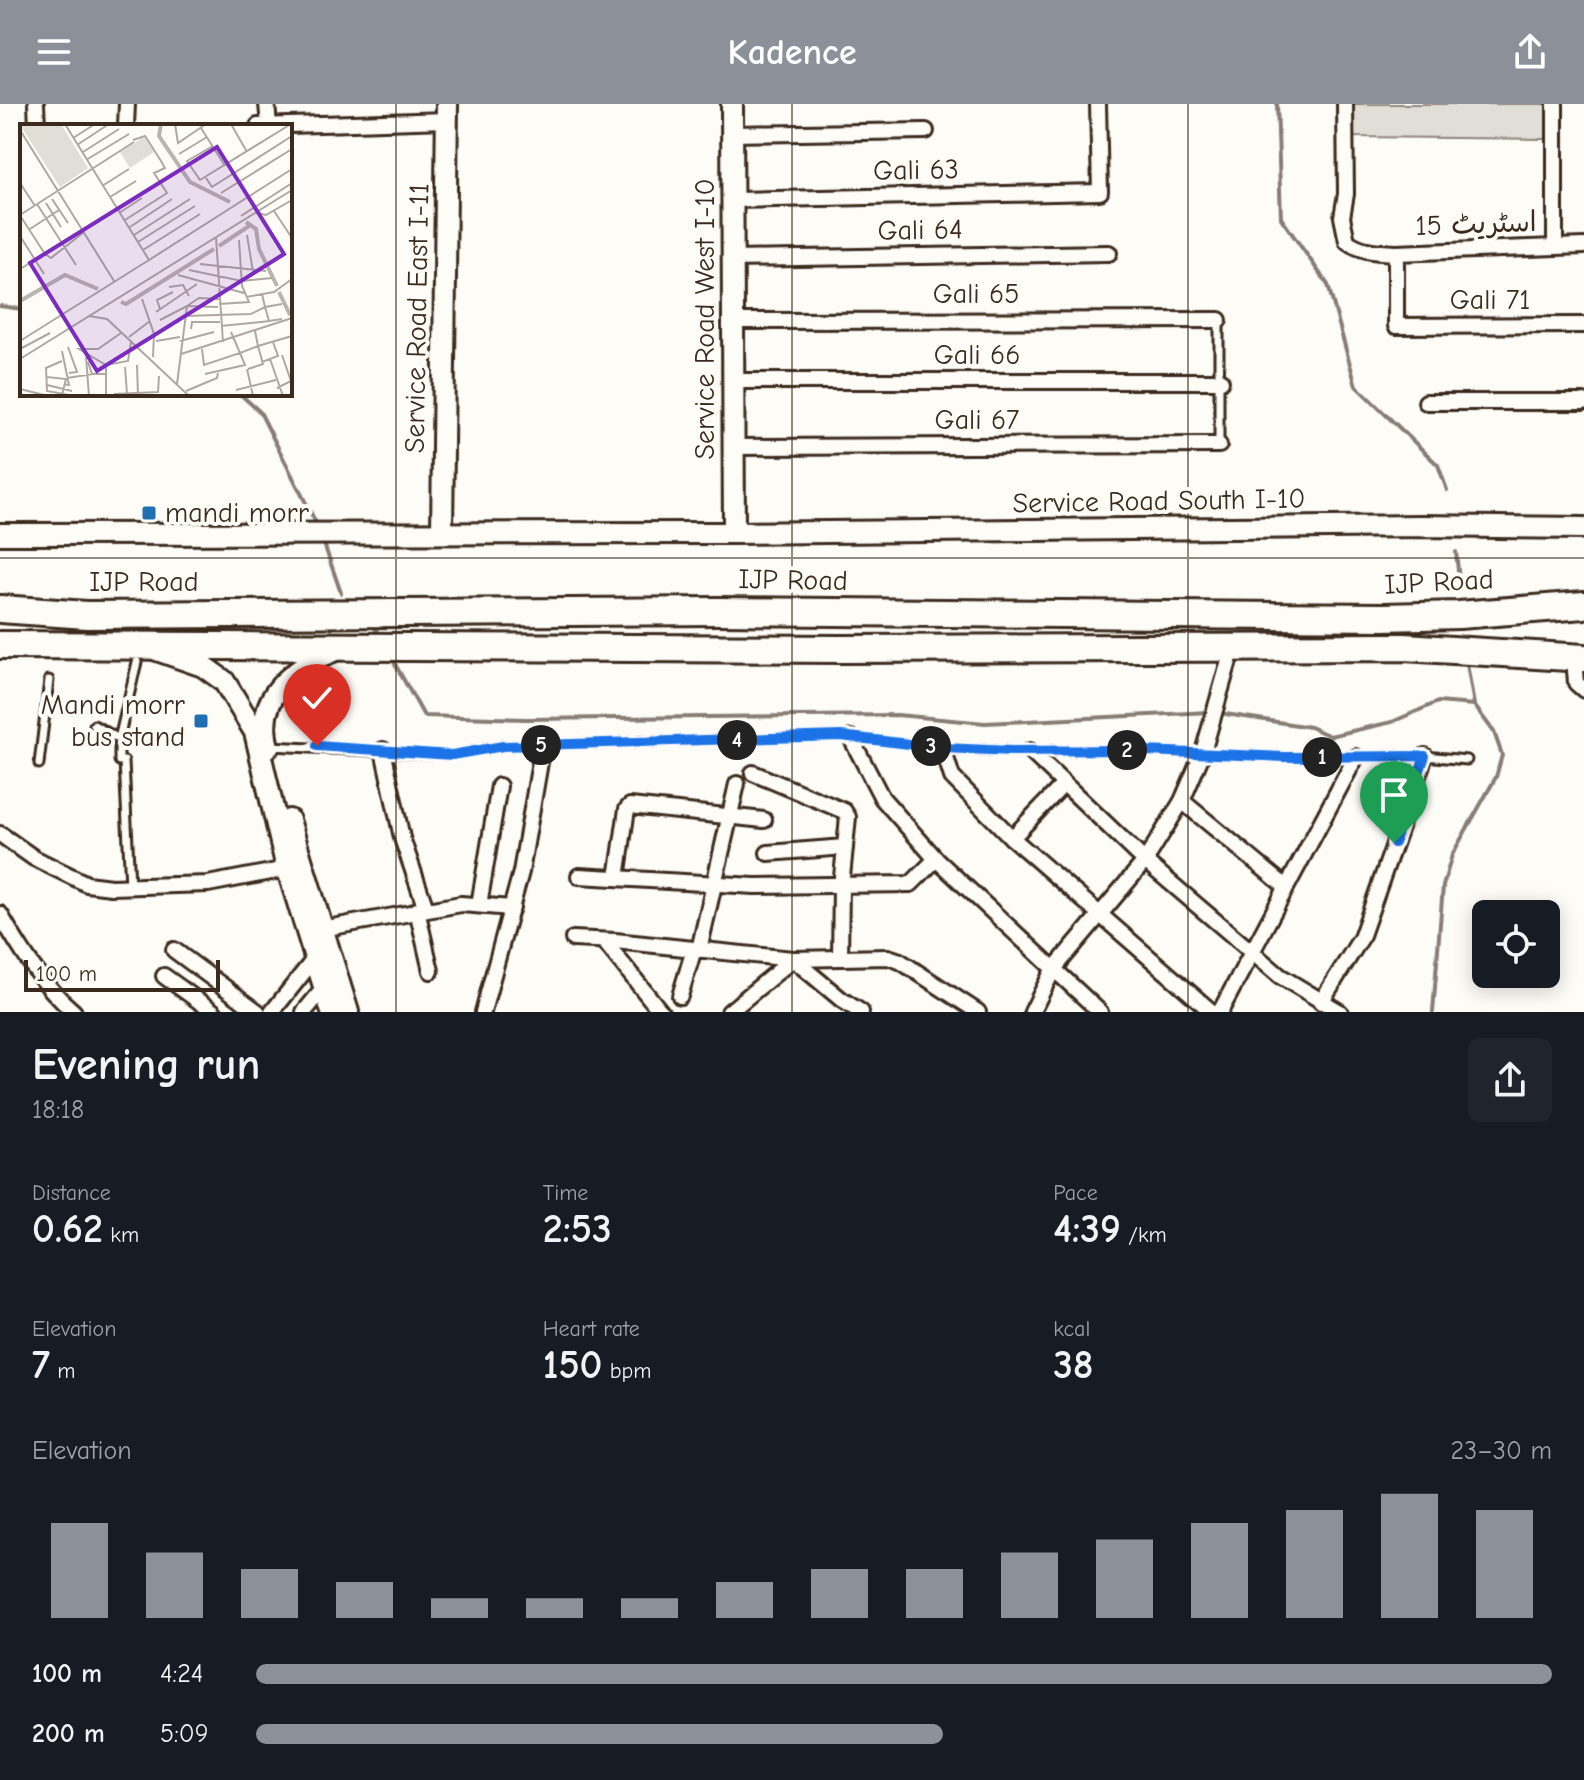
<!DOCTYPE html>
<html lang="en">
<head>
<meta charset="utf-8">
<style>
	:root { --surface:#171b24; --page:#20242c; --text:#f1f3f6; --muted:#9ea1a6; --accent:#8c9099 }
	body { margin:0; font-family:"Comic Neue","Playpen Sans Arabic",sans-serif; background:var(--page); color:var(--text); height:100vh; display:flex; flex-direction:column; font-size:30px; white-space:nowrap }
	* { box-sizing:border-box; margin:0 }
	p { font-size:26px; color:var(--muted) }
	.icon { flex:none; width:44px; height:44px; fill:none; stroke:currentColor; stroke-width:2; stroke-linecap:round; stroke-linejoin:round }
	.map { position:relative; height:908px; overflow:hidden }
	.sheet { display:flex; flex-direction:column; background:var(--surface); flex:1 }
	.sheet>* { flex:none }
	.controls { position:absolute; left:1472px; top:796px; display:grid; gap:16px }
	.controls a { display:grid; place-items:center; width:88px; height:88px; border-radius:12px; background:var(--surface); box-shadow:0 4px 20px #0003; font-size:40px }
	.scale { position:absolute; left:24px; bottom:20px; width:196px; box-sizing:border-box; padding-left:8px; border:4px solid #3b2a1e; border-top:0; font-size:22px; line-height:28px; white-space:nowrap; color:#3b2a1e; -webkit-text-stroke:6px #fdfcf7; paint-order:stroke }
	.pin { position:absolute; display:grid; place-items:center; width:68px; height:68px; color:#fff; margin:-82px -34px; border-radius:50% 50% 50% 0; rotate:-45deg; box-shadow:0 0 8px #0007 }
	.pin .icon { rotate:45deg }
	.km { position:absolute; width:40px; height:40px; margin:-20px; border-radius:50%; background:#222; color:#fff; font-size:22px; line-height:40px; text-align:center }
	.round { display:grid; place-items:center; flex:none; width:84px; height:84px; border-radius:12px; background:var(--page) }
	.overview { display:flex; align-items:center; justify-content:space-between; height:136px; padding:0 32px }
	h1 { font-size:44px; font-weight:800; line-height:60px }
	.metrics { display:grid; grid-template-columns:repeat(3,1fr); gap:12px; height:136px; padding:8px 32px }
	.metrics div { display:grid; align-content:center }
	.metrics b { font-size:40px; font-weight:800 }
	.metrics small { font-size:22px; font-weight:400 }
	.metrics p { font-size:22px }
	.chart { height:224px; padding:16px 32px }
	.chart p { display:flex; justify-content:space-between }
	.chart svg { width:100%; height:144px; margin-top:8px; stroke:var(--accent); stroke-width:6 }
	ul { padding:0 32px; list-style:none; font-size:26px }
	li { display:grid; grid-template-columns:128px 96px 1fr; align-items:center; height:60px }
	li i { height:20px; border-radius:10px; background:var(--accent) }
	header { display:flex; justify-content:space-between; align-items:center; height:104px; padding:0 32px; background:var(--accent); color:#fff; font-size:36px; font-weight:800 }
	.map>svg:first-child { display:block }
	.green { fill:#e1ded7; stroke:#8e847a; stroke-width:2 }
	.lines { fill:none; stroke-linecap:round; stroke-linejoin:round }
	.stream { stroke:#887d74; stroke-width:4 }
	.lane-casing { stroke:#3b2a1e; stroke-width:13 }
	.street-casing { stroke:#3b2a1e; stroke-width:20 }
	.secondary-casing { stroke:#3b2a1e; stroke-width:26 }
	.highway-casing { stroke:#3b2a1e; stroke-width:32 }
	.lane { stroke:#fdfcf7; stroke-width:7 }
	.street { stroke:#fdfcf7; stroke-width:14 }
	.secondary { stroke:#fdfcf7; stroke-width:20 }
	.highway { stroke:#fdfcf7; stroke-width:26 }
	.route-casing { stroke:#fff; stroke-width:16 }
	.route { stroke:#1a73e8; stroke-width:10 }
	.grid { fill:none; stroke:#3b2a1e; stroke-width:2; stroke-opacity:0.55 }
	.poi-dot { fill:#1f6fb2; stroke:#fdfcf7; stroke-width:3 }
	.labels { text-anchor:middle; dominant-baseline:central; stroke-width:8; stroke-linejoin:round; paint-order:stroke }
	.street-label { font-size:28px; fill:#3b2a1e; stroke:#fdfcf7 }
	.poi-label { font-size:28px; fill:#3b2a1e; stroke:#fdfcf7; text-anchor:start }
	.inset-river { fill:none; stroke:#bbb4ad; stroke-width:4 }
	.inset-road { fill:none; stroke:#afa8a0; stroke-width:2 }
	.view { fill:#7b2cbf; fill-opacity:0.15; stroke:#7b2cbf; stroke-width:4 }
	.inset-edge { fill:none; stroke:#3b2a1e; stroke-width:4 }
</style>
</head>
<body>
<header><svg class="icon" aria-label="menu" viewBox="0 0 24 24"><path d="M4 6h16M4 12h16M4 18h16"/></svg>Kadence<svg class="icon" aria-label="share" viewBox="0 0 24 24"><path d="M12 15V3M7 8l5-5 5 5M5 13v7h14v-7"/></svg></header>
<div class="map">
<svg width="1584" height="908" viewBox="0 0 1584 908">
	<rect width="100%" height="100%" fill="#fdfcf7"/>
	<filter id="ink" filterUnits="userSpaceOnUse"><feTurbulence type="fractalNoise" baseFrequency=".0125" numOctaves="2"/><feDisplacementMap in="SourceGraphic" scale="16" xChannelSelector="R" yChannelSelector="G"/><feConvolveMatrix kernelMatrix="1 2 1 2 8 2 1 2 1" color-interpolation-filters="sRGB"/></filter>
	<g filter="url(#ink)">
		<path class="green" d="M1350 0H1549V35L1350 33Z"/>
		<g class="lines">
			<g class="stream">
				<path d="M1277 0 1281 114 1328 181 1356 282 1438 361 1447 386"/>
				<path d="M0 202 22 205"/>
				<path d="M240 290 260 308 317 421"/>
				<path d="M323 437 341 489"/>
				<path d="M1456 448 1460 485"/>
				<path d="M371 519 377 527"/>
				<path d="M391 553 424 612 526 615 897 611 985 619 1210 608"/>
				<path d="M1219 609 1310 623 1330 632 1392 618 1438 598 1474 601"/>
				<path d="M1433 908 1443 782 1452 751 1496 673 1502 651 1494 628 1474 601 1467 560"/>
			</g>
			<g class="lane-casing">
				<g id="lane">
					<path d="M1219 216V341"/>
					<path d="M94 621 119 635"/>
					<path d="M270 642 452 651 503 642 841 632 943 644 1013 647 1122 646 1285 653 1425 652 1467 656"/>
					<path d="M119 657V635L137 558"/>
					<path d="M124 657 130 782"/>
					<path d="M39 660 49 576"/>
				</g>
			</g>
			<g class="street-casing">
				<g id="street">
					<path d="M36 0 37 22"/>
					<path d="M267 0 269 22"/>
					<path d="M1345 0 1346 90 1342 113 1347 137C1362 148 1378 148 1396 149L1584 142"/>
					<path d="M126 22 127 0"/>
					<path d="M258 22 447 16"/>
					<path d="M732 30 926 27"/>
					<path d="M733 96 1100 88 1098 0"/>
					<path d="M1555 142V0"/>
					<path d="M1396 149V222L1584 221"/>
					<path d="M733 155 1109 149"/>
					<path d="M733 217 1219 216"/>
					<path d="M733 277H1221"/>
					<path d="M1426 298H1584"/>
					<path d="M734 343 1219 341"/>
					<path d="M1574 554 1576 579 1584 586"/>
					<path d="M851 634 882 694 936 755 1100 908"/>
					<path d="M943 644 952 673 1012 734 1212 908"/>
					<path d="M383 646 402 734 426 805"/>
					<path d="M1030 647 1145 757 1280 872 1340 908"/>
					<path d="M753 669 844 707 848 713 841 783 840 854"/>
					<path d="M1182 697 1286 783"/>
					<path d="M0 730 34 754 87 780 111 783 208 780 287 765"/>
					<path d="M1012 734 1063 681"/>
					<path d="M768 749 845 743"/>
					<path d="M579 772 755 782 911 780 936 755"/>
					<path d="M617 774 627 705 630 702 764 716"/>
					<path d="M479 801 499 682"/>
					<path d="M417 806 431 867"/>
					<path d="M0 810C20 845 42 881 74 908"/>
					<path d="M321 825 461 800 512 804"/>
					<path d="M573 835 615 837 793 855 842 896 861 908"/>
					<path d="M604 837 661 908"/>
					<path d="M174 846 258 908"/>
					<path d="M699 846 737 680"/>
					<path d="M164 872 214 908"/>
					<path d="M680 892 694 845"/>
					<path d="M1321 898 1361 834 1425 652"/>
					<path d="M272 908 315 854"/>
					<path d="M304 908 324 884"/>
					<path d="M483 908 521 768 543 641"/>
					<path d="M729 908 793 855 888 853 900 857 978 908"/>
					<path d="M1032 908 1053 866 1145 757 1182 697 1203 648 1233 543"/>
					<path d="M1220 908 1356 653"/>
				</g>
			</g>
			<g class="secondary-casing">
				<g id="secondary">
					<path d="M732 0 734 429"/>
					<path d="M442 428 447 0"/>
					<path d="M0 430 734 429 1421 422 1584 424"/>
					<path d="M157 546 203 562 224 577 255 628 286 760 332 908"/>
					<path d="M268 643C253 589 297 564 339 544"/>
					<path d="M289 716 348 908"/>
				</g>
			</g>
			<g class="highway-casing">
				<g id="highway">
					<path d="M0 505 87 511 718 507 1384 513 1459 511 1584 501"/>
					<path d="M0 541 841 545 1404 543 1584 554"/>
				</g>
			</g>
			<use href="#lane" class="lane"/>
			<use href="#street" class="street"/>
			<use href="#secondary" class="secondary"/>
			<use href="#highway" class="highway"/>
		</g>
	</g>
	<g class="lines" filter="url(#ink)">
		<g class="route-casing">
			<path id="route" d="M317 642 452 651 503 642 841 632 943 644 1013 647 1122 646 1285 653 1425 652 1394 739"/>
		</g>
		<use href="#route" class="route"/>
	</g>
	<path class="grid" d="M396 0V908M792 0V908M1188 0V908M0 454H1584"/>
	<g class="poi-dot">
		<rect x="141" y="401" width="16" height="16" rx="4"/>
		<rect x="193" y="609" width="16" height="16" rx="4"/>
	</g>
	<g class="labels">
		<g class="street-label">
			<text transform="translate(916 66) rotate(-1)">Gali 63</text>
			<text transform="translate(1476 120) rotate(-2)">اسٹریٹ 15</text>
			<text transform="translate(920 126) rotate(-1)">Gali 64</text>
			<text x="976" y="190">Gali 65</text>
			<text x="1490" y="196">Gali 71</text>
			<text transform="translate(417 214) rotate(-89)">Service Road East I-11</text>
			<text transform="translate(705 215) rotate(-90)">Service Road West I-10</text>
			<text x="977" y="251">Gali 66</text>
			<text x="977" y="316">Gali 67</text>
			<text transform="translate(1159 397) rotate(-1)">Service Road South I-10</text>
			<text transform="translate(793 476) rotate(1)">IJP Road</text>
			<text x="144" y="478">IJP Road</text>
			<text transform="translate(1439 478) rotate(-3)">IJP Road</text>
		</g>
		<g class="poi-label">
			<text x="165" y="409">mandi morr</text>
			<text x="185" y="601" text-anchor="end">Mandi morr<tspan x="185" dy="32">bus stand</tspan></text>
		</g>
	</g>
	<g transform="translate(20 20)">
		<rect width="272" height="272" fill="#fdfcf7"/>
		<path d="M41 0 68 44 40 63 0 1ZM124 13 134 28 110 44 100 28Z" fill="#e1ded7"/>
		<path class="inset-river" d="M141 0 139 12 170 58 210 78M226 98 236 105 239 125 257 162M199 122 229 102M259 168 270 191M0 177 45 151 78 165M101 178 106 180 194 125"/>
		<path class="inset-road" d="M45 0 129 136 272 45M155 0 158 19 186 0M211 0 227 28M181 4 205 42M0 6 94 157M53 14 75 0M57 21 89 0M193 22 167 37 180 56 271 0M63 28 99 5M159 30 187 13M66 36 109 10M186 54 192 63 272 12M0 59 15 82M82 62 109 45M201 69 272 25M90 73 116 57M32 75 48 99M26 79 41 103M17 80 56 141M254 87 272 114M99 89 122 74M237 89 246 91 272 76M0 91 114 18M221 92 272 59M1 93 25 130M105 96 147 69 134 49 145 44 141 37 125 12 113 16M110 103 152 75M10 105 39 86M114 111 170 75M227 111 233 148M0 112 24 150M196 113 203 218M118 118 175 82M123 126 180 90M180 140 246 147M0 145 25 130 31 134 64 108M169 146 222 157 252 154M158 151 224 169M149 163 163 161 169 172M242 170 245 183 262 180M226 173 254 168 272 155M122 175 134 210 133 233M199 180 229 178 222 162 219 116M140 185 137 176 153 168M136 188 177 160M69 192 87 195 169 272M164 192 231 190 245 183 249 197 262 195M140 196 167 182 198 183M201 202 250 197M171 205 172 198H200M101 209 78 225H59L86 241 108 237 111 218M109 213 130 197M0 217 129 136M136 217 160 213M160 217 194 208M48 223 57 248 49 249M0 225 30 209M182 225 184 241 220 229 211 208M42 227 49 261 44 260M161 230 272 194M66 233 69 272M0 235 272 66M250 235 263 272M42 237 26 244 27 267 49 271M68 238 72 250H86M242 238 258 232 253 218M86 241V272M117 241 118 272M105 243 107 270M227 245 233 272M228 245 243 240 238 222 272 212M185 250 225 241 220 229 238 222 235 207M27 253 46 255 42 271M47 254 73 250M157 260 167 182 179 174 199 175M27 261 52 267M257 264 271 257 262 231M0 265 24 271M216 266 256 256M166 267 197 254 198 249M94 270 138 268 139 252"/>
		<path class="view" d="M197 23 264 130 77 247 10 139Z"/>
		<rect width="272" height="272" class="inset-edge"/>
	</g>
</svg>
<div class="controls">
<a><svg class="icon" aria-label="locate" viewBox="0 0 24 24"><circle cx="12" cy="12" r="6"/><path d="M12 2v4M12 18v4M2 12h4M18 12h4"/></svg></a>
</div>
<div class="scale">100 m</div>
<div class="pin" style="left:1394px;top:739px;background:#1e9e55"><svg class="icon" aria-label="arrive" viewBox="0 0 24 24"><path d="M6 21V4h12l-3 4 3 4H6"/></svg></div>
<div class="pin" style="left:317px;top:642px;background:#d93025"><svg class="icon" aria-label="check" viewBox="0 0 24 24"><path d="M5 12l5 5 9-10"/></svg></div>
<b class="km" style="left:1322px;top:653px">1</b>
<b class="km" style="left:1127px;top:646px">2</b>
<b class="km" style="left:931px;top:642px">3</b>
<b class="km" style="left:737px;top:636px">4</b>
<b class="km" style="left:541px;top:641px">5</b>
</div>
<section class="sheet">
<div class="overview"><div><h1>Evening run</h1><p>18:18</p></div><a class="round"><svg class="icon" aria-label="share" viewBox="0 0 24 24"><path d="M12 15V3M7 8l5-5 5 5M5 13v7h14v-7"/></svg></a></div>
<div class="metrics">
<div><p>Distance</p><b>0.62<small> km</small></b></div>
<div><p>Time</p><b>2:53</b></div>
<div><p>Pace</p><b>4:39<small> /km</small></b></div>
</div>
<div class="metrics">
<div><p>Elevation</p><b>7<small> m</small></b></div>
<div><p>Heart rate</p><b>150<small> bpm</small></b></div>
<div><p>kcal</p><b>38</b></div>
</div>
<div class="chart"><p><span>Elevation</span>23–30 m</p>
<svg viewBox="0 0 160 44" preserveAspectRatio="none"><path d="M5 44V15M15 44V24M25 44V29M35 44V33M45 44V38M55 44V38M65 44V38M75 44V33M85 44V29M95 44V29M105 44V24M115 44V20M125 44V15M135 44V11M145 44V6M155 44V11"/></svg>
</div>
<ul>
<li><b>100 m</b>4:24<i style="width:100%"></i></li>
<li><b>200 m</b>5:09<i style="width:53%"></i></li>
</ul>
</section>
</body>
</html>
